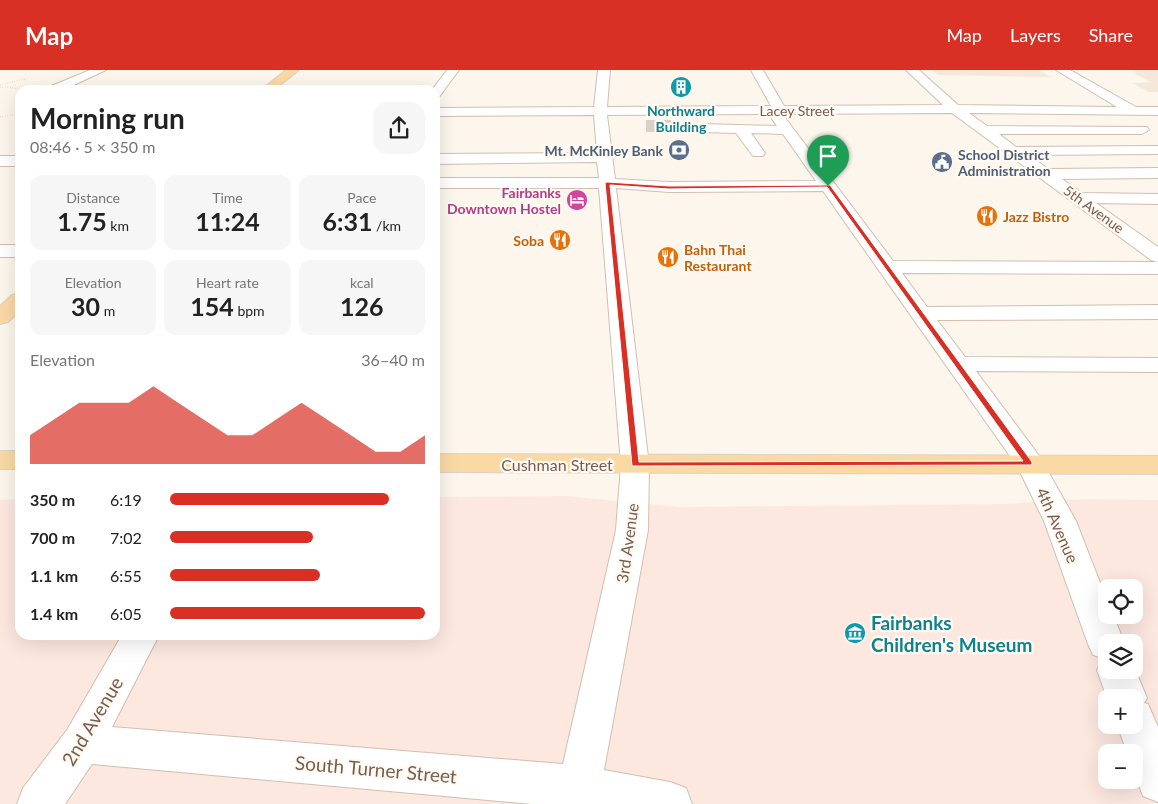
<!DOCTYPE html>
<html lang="en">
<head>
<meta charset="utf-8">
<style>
	:root { --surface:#fff; --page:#f6f6f6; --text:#222; --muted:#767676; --accent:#d93025 }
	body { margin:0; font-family:Lato,sans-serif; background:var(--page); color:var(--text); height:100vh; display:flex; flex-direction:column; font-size:19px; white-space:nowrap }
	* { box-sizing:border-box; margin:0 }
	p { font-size:16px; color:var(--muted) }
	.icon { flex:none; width:28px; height:28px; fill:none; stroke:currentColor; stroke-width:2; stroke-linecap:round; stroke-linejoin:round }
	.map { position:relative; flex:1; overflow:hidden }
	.drawer { position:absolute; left:15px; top:15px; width:425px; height:555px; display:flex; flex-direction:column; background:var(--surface); border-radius:15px; box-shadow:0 5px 20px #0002 }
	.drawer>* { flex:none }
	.fabs { position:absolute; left:1098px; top:509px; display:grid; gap:10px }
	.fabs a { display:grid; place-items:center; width:45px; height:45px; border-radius:10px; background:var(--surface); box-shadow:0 5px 20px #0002; font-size:25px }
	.pin { position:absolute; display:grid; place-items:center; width:42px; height:42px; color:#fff; margin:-51px -21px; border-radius:50% 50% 50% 0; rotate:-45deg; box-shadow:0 0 5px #0007 }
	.pin .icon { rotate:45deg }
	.round { display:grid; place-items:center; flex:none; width:52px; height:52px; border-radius:15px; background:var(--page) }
	.summary { display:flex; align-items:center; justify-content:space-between; height:85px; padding:0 15px }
	h1 { font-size:28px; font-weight:700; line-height:38px }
	.metrics { display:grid; grid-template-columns:repeat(3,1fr); gap:8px; height:85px; padding:5px 15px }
	.metrics div { display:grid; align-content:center; border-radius:12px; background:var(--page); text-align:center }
	.metrics b { font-size:25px; font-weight:700 }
	.metrics small { font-size:14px; font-weight:400 }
	.metrics p { font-size:14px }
	.chart { height:140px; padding:10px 15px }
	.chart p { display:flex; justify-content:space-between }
	.chart svg { width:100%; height:90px; margin-top:5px; fill:var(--accent); opacity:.7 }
	ul { padding:0 15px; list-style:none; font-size:16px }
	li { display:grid; grid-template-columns:80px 60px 1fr; align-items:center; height:38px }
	li i { height:12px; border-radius:6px; background:var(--accent) }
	header { display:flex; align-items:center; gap:30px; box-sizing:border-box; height:70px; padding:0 25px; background:var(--accent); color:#fff }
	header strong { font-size:24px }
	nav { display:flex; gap:28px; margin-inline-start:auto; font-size:18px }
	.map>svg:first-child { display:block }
	.residential { fill:#f5e8da }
	.commercial { fill:#fde8e0; fill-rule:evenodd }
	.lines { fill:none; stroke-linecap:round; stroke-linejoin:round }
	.minor-tunnel { stroke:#dcd0c4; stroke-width:12; stroke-dasharray:12 6; stroke-linecap:butt }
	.minor-casing { stroke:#d1beb0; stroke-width:2 }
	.major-casing { stroke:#dad1cd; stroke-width:2 }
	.path { stroke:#d9b8a5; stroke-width:1; stroke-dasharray:0.5 2; stroke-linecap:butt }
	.minor { fill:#fff; fill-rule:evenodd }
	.major { fill:#fbd9a5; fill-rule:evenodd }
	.route { fill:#d93025; stroke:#fff; fill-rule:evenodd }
	.labels { text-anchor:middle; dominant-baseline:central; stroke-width:4.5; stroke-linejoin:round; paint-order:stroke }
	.far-culture-label { font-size:14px; font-weight:bold; fill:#0d838f; stroke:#fffaf3 }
	.far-street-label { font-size:14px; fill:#7a5c4d; stroke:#fffaf3 }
	.far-service-label { font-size:14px; font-weight:bold; fill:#4e5e75; stroke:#fffaf3; text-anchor:end }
	.far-hotel-label { font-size:14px; font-weight:bold; fill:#b23c85; stroke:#fffaf3; text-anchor:end }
	.far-food-label { font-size:14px; font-weight:bold; fill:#c56008; stroke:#fffaf3; text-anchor:start }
	.street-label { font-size:16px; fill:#7a5c4d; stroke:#fffaf3 }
	.near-culture-label { font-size:19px; font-weight:bold; fill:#0d838f; stroke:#fffaf3; text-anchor:start }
	.near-street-label { font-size:19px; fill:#7a5c4d; stroke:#fffaf3 }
</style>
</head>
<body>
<header>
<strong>Map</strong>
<nav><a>Map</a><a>Layers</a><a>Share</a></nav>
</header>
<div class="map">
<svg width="1158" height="734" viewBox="0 0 1158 734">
	<rect width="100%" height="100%" fill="#fdf6ec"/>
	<g class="residential">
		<path d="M932 0H1039L1051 7 938 5Z"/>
		<path d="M1133 0H1158V22H1149L1132 13 1150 12 1134 3 1137 2Z"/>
	</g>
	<path class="commercial" d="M565 426 680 437 1005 434 1087 429 1158 430V734H0V430L20 429V565H435V427ZM1106 518H1134V545H1106ZM1106 572H1134V600H1106ZM1106 628H1134V655H1106ZM1106 682H1134V710H1106Z"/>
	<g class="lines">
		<path class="minor-tunnel" d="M646 56H671"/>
		<g class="minor-casing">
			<g id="minor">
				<path d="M90 0H106L63 20H47L49 17Z"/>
				<path d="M447 0H459L439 27 435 28V20H432Z"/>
				<path d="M598 0H610L607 37 771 36 751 0H763L784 36 943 35 906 0H919L958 35 1117 37 1056 0H1070L1136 37H1158V45L969 43 987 56 1147 57 1149 60 1142 64H999L1016 77 1158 76V84L1029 85 1048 99 1158 98V108L1062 109 1082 123 1158 124V134L1096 133 1158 177V192L1151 190 952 43 785 44 786 49 893 191 1158 192V204L902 203 927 237 1158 235V249L937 250 965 287 1158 288V302L976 301 1040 387 1076 451 1106 528V545H1113L1124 572H1106V600H1134V597L1147 628 1144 633 1148 634 1158 657V732L1143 726 1134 703V682H1127L1117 655H1134V628H1107L1097 600 1103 588 1093 585 1088 574 1044 451 1017 396 823 121 669 122 616 118 649 395 648 460 604 700 670 712 686 718 692 734H532L92 694 65 734H17L23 718 67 660 122 565H159L112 657 563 694 616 460 621 395 599 118H435V108H599L597 92 435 94V84L597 83 594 45 435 46V38L594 37ZM772 44V49L777 56 702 54 695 58 702 62 736 63 753 86H763L765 83 751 63 783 64 816 111 669 112 615 109 607 45Z"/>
				<rect x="0" y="86" width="20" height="10"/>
				<rect x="0" y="175" width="20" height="12"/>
			</g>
		</g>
		<g class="major-casing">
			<g id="major">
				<path d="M286 0H299L274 20H261Z"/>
				<path d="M20 224V241L8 252 0 254V236L12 225Z"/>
				<rect x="0" y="381" width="20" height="18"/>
				<path d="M435 384 1158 386V404L435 402Z"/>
			</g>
		</g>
		<g class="path">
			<path d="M0 15 29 8"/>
			<path d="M0 17 27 19"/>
			<path d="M0 47 17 44"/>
		</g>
		<use href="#minor" class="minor"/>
		<use href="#major" class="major"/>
	</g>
	<path class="route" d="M607 112 669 116 830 115 1032 392V395L632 396 605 113ZM610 115 669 119 827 117 1023 391 639 392Z"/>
	<defs>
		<g id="building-disc" transform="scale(1.125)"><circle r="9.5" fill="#0f9aa8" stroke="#fffaf3"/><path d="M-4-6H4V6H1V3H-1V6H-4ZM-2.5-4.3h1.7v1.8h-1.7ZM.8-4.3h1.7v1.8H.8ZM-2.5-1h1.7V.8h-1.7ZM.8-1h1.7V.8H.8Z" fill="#fff"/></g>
		<g id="bank-disc" transform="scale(1.125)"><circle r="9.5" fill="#5c6f8a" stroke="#fffaf3"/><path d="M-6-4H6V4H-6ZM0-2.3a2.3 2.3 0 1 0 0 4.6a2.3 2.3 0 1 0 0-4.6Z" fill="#fff"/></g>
		<g id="civic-disc" transform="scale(1.125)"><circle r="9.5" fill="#5c6f8a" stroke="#fffaf3"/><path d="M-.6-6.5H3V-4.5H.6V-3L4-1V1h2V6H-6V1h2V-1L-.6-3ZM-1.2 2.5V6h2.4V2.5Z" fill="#fff"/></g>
		<g id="hotel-disc" transform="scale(1.125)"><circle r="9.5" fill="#d1479c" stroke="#fffaf3"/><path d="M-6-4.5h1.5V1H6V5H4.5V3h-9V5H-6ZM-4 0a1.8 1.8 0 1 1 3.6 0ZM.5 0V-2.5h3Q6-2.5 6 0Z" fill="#fff"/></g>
		<g id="restaurant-disc" transform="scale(1.125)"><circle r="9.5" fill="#e8710a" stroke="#fffaf3"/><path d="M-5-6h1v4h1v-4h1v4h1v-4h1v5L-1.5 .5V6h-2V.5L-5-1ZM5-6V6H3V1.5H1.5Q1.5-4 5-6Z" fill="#fff"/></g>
		<g id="museum-disc" transform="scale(1.125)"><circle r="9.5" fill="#0f9aa8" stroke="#fffaf3"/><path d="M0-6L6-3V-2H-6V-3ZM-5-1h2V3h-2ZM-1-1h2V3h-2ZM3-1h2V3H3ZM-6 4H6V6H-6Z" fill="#fff"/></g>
	</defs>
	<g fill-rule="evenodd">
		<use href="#building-disc" x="681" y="17"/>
		<use href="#bank-disc" x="679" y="80"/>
		<use href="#civic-disc" x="942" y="92"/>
		<use href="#hotel-disc" x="577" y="130"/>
		<use href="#restaurant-disc" x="987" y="146"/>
		<use href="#restaurant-disc" x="560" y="170"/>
		<use href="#restaurant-disc" x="668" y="187"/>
		<use href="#museum-disc" x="855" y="563"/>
	</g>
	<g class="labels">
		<g class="far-culture-label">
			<text x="681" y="40">Northward<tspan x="681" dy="16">Building</tspan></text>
		</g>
		<g class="far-street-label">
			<text x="797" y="40">Lacey Street</text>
			<text transform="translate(1094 139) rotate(36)">5th Avenue</text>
		</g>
		<g class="far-service-label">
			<text x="663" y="80">Mt. McKinley Bank</text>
			<text x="958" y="84" text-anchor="start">School District<tspan x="958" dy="16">Administration</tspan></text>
		</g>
		<g class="far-hotel-label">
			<text x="561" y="122">Fairbanks<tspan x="561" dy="16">Downtown Hostel</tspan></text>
		</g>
		<g class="far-food-label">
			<text x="1003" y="146">Jazz Bistro</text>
			<text x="544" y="170" text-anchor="end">Soba</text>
			<text x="684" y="179">Bahn Thai<tspan x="684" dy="16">Restaurant</tspan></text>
		</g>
		<g class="street-label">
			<text x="557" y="394">Cushman Street</text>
			<text transform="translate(1058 455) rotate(66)">4th Avenue</text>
			<text transform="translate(627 473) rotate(-82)">3rd Avenue</text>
		</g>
		<g class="near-culture-label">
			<text x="871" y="552">Fairbanks<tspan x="871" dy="22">Children's Museum</tspan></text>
		</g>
		<g class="near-street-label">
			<text transform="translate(92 651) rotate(-59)">2nd Avenue</text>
			<text transform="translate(376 699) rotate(5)">South Turner Street</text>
		</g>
	</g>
</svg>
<div class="fabs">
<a><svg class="icon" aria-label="locate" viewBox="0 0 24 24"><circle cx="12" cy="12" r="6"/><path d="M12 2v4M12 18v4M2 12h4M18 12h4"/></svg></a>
<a><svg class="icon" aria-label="layers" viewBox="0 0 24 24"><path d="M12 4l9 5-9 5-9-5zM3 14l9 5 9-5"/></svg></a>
<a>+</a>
<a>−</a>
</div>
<div class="pin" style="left:828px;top:116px;background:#1e9e55"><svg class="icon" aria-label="arrive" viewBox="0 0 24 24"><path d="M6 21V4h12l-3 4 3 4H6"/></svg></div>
<section class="drawer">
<div class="summary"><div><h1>Morning run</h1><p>08:46 · 5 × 350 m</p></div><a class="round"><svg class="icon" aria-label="share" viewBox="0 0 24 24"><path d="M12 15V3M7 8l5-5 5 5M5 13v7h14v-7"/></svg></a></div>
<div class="metrics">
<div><p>Distance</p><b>1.75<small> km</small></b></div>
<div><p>Time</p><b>11:24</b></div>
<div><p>Pace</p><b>6:31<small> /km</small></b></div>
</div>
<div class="metrics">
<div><p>Elevation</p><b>30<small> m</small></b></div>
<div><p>Heart rate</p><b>154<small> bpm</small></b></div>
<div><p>kcal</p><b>126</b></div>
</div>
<div class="chart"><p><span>Elevation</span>36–40 m</p>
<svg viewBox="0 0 160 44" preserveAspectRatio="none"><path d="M0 44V30L10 22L20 14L30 14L40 14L50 6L60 14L70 22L80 30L90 30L100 22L110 14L120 22L130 30L140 38L150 38L160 30V44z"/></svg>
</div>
<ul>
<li><b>350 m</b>6:19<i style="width:86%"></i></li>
<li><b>700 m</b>7:02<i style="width:56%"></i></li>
<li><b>1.1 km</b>6:55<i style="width:59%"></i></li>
<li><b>1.4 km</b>6:05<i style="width:100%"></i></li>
</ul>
</section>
</div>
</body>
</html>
